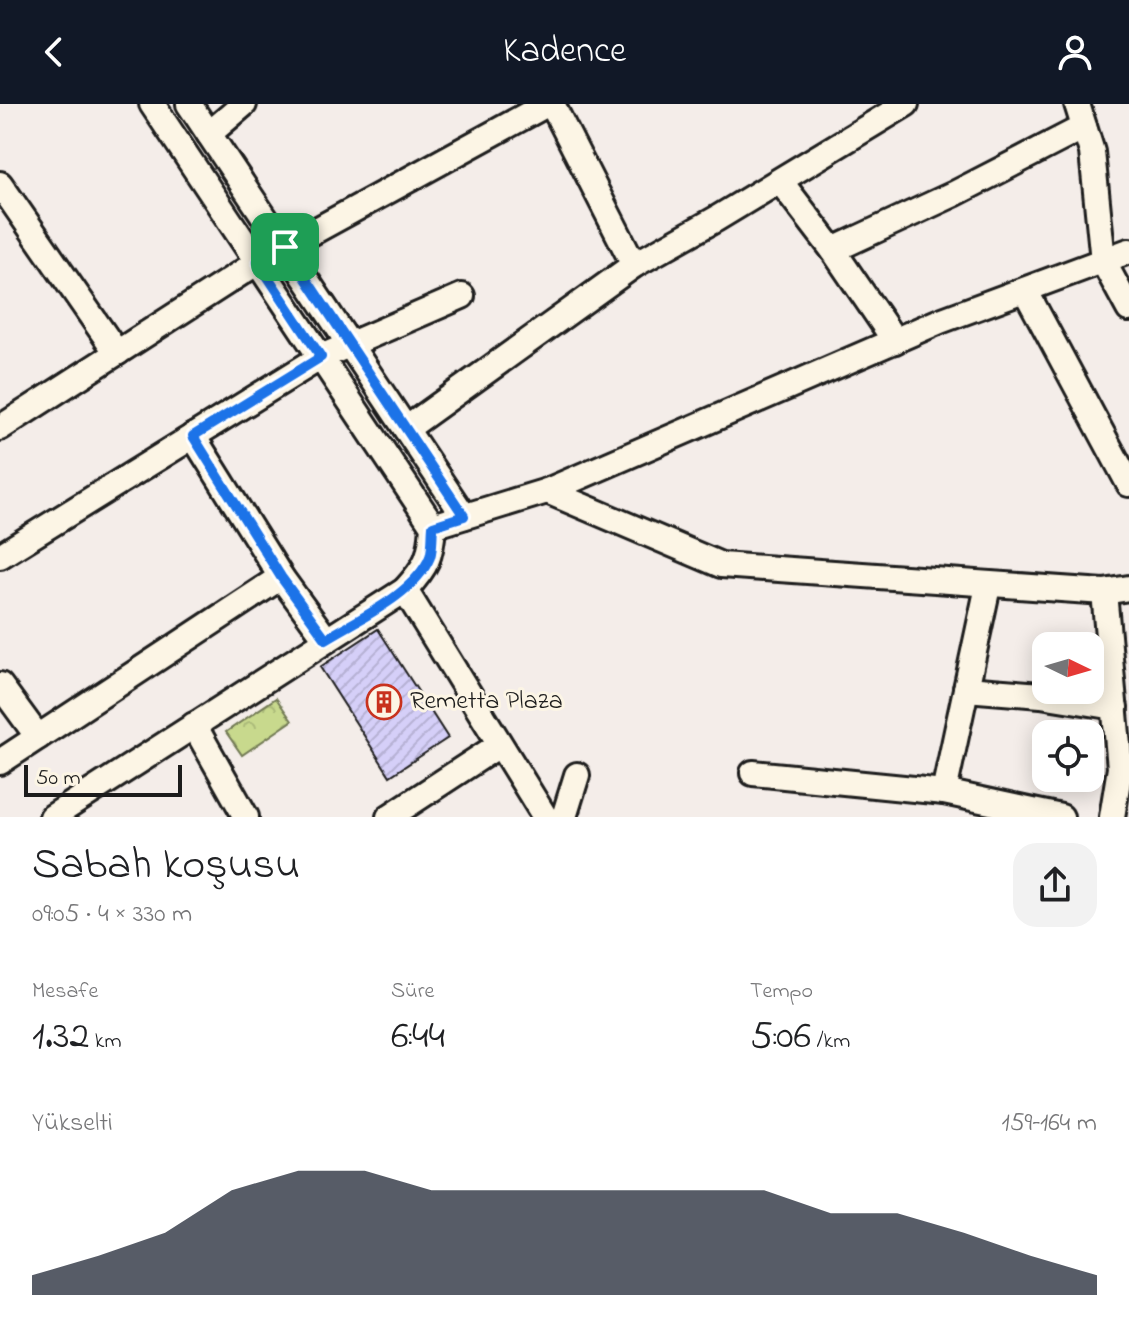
<!DOCTYPE html>
<html lang="tr">
<head>
<meta charset="utf-8">
<style>
	:root { --surface:#fff; --page:#f2f2f2; --text:#202124; --muted:#757577; --accent:#111827 }
	body { margin:0; font-family:"Indie Flower",sans-serif; background:var(--page); color:var(--text); height:100vh; display:flex; flex-direction:column; font-size:30px; white-space:nowrap }
	* { box-sizing:border-box; margin:0 }
	p { font-size:26px; color:var(--muted) }
	.icon { flex:none; width:44px; height:44px; fill:none; stroke:currentColor; stroke-width:2; stroke-linecap:round; stroke-linejoin:round }
	.map { position:relative; height:713px; overflow:hidden }
	.sheet { display:flex; flex-direction:column; background:var(--surface); flex:1 }
	.sheet>* { flex:none }
	.needle { width:52px; rotate:95deg }
	.controls { position:absolute; left:1032px; top:528px; display:grid; gap:16px }
	.controls a { display:grid; place-items:center; width:72px; height:72px; border-radius:16px; background:var(--surface); box-shadow:0 4px 20px #0003; font-size:40px }
	.scale { position:absolute; left:24px; bottom:20px; width:158px; box-sizing:border-box; padding-left:8px; border:4px solid #1c1c1c; border-top:0; font-size:22px; line-height:28px; white-space:nowrap; color:#1c1c1c; -webkit-text-stroke:6px #fcf5e5; paint-order:stroke }
	.pin { position:absolute; display:grid; place-items:center; width:68px; height:68px; color:#fff; margin:-34px; border-radius:16px; box-shadow:0 4px 12px #0006 }
	.round { display:grid; place-items:center; flex:none; width:84px; height:84px; border-radius:24px; background:var(--page) }
	.head { display:flex; align-items:center; justify-content:space-between; height:136px; padding:0 32px }
	h1 { font-size:44px; font-weight:600; line-height:60px }
	.stats { display:grid; grid-template-columns:repeat(3,1fr); gap:12px; height:136px; padding:8px 32px }
	.stats div { display:grid; align-content:center }
	.stats b { font-size:40px; font-weight:600 }
	.stats small { font-size:22px; font-weight:400 }
	.stats p { font-size:22px }
	.chart { height:224px; padding:16px 32px }
	.chart p { display:flex; justify-content:space-between }
	.chart svg { width:100%; height:144px; margin-top:8px; fill:var(--accent); opacity:.7 }
	header { display:flex; justify-content:space-between; align-items:center; height:104px; padding:0 32px; background:var(--accent); color:#fff; font-size:36px; font-weight:600 }
	.map>svg:first-child { display:block }
	.forest { fill:url(#forest-crowns); stroke:#727a54; stroke-width:2 }
	.building { fill:url(#building-hatch); stroke:#1c1c1c; stroke-width:2 }
	.lines { fill:none; stroke-linecap:round; stroke-linejoin:round }
	.minor-casing { stroke:#1c1c1c; stroke-width:30 }
	.minor { stroke:#fcf5e5; stroke-width:24 }
	.route-casing { stroke:#fff; stroke-width:16 }
	.route { stroke:#1a73e8; stroke-width:10 }
	.labels { text-anchor:middle; dominant-baseline:central; stroke-width:6; stroke-linejoin:round; paint-order:stroke }
	.poi-label { font-size:26px; fill:#1c1c1c; stroke:#fcf5e5; text-anchor:start }
</style>
</head>
<body>
<header><svg class="icon" aria-label="back" viewBox="0 0 24 24"><path d="M15 5l-7 7 7 7"/></svg>Kadence<svg class="icon" aria-label="person" viewBox="0 0 24 24"><circle cx="12" cy="8" r="4"/><path d="M4 21q1-7 8-7t8 7"/></svg></header>
<div class="map">
<svg width="1129" height="713" viewBox="0 0 1129 713">
	<defs>
		<pattern id="forest-crowns" width="20" height="18" patternUnits="userSpaceOnUse" patternTransform="scale(2)"><rect width="20" height="18" fill="#c8d98d"/><path d="M2 6a3 3 0 1 1 6 0M12 15a3 3 0 1 1 6 0" fill="none" stroke="#abba79"/></pattern>
		<pattern id="building-hatch" width="6" height="6" patternUnits="userSpaceOnUse" patternTransform="scale(2)"><rect width="6" height="6" fill="#d5cff8"/><path d="M-1 1l2-2M0 6l6-6M5 7l2-2" fill="none" stroke="#b6b1d4"/></pattern>
	</defs>
	<rect width="100%" height="100%" fill="#f4ede9"/>
	<filter id="ink" filterUnits="userSpaceOnUse"><feTurbulence type="fractalNoise" baseFrequency=".0125" numOctaves="2"/><feDisplacementMap in="SourceGraphic" scale="16" xChannelSelector="R" yChannelSelector="G"/><feConvolveMatrix kernelMatrix="1 2 1 2 8 2 1 2 1" color-interpolation-filters="sRGB"/></filter>
	<g filter="url(#ink)">
		<path class="forest" d="M276 594 292 617 242 651 226 628Z"/>
		<path class="building" d="M378 525 448 634 390 672 320 563Z"/>
		<g class="lines">
			<g class="minor-casing">
				<g id="minor">
					<path d="M189 0 464 412"/>
					<path d="M552 0 634 161"/>
					<path d="M1077 0 1092 48 1103 157 1129 205"/>
					<path d="M209 30 244 0"/>
					<path d="M780 77 833 146 895 237"/>
					<path d="M0 80 117 249"/>
					<path d="M833 146 954 90 1084 23"/>
					<path d="M1025 186 1129 380"/>
					<path d="M0 324 258 158 547 0"/>
					<path d="M406 325 634 161 716 115 906 0"/>
					<path d="M193 332 281 473 326 535"/>
					<path d="M547 387 721 461 1104 488 1129 484"/>
					<path d="M433 422 547 387 940 217 1129 147"/>
					<path d="M0 452 321 253 462 192"/>
					<path d="M405 486 545 713"/>
					<path d="M1104 488 1120 664 1112 713"/>
					<path d="M0 581 38 633"/>
					<path d="M966 585 1041 591 1115 603"/>
					<path d="M194 621 246 713"/>
					<path d="M0 658 281 473"/>
					<path d="M753 669 944 688 1061 713"/>
					<path d="M944 688 988 482"/>
					<path d="M52 713 405 486C427 462 431 453 433 422L152 0"/>
					<path d="M389 713 499 641"/>
					<path d="M564 713 577 671"/>
				</g>
			</g>
			<use href="#minor" class="minor"/>
		</g>
	</g>
	<g class="lines" filter="url(#ink)">
		<g class="route-casing">
			<path id="route" d="M285 143 464 412 433 422C432 431 433 444 430 453 415 490 358 515 326 535L281 473 193 332 321 253 258 158Z"/>
		</g>
		<use href="#route" class="route"/>
	</g>
	<defs>
		<g id="building-ring" transform="scale(1.8)"><circle r="9.5" fill="#fcf5e5" stroke="#c8321e" stroke-width="1.5"/><path d="M-4-6H4V6H1V3H-1V6H-4ZM-2.5-4.3h1.7v1.8h-1.7ZM.8-4.3h1.7v1.8H.8ZM-2.5-1h1.7V.8h-1.7ZM.8-1h1.7V.8H.8Z" fill="#c8321e"/></g>
	</defs>
	<g fill-rule="evenodd">
		<use href="#building-ring" x="384" y="598"/>
	</g>
	<g class="labels">
		<g class="poi-label">
			<text x="410" y="598">Remetta Plaza</text>
		</g>
	</g>
</svg>
<div class="controls">
<a><svg class="needle" viewBox="-14 -14 28 28"><path d="M0-13l5 13h-10z" fill="#e53935"/><path d="M0 13l5-13h-10z" fill="#757577"/></svg></a>
<a><svg class="icon" aria-label="locate" viewBox="0 0 24 24"><circle cx="12" cy="12" r="6"/><path d="M12 2v4M12 18v4M2 12h4M18 12h4"/></svg></a>
</div>
<div class="scale">50 m</div>
<div class="pin" style="left:285px;top:143px;background:#1e9e55"><svg class="icon" aria-label="arrive" viewBox="0 0 24 24"><path d="M6 21V4h12l-3 4 3 4H6"/></svg></div>
</div>
<section class="sheet">
<div class="head"><div><h1>Sabah koşusu</h1><p>09:05 · 4 × 330 m</p></div><a class="round"><svg class="icon" aria-label="share" viewBox="0 0 24 24"><path d="M12 15V3M7 8l5-5 5 5M5 13v7h14v-7"/></svg></a></div>
<div class="stats">
<div><p>Mesafe</p><b>1.32<small> km</small></b></div>
<div><p>Süre</p><b>6:44</b></div>
<div><p>Tempo</p><b>5:06<small> /km</small></b></div>
</div>
<div class="chart"><p><span>Yükselti</span>159–164 m</p>
<svg viewBox="0 0 160 44" preserveAspectRatio="none"><path d="M0 44V38L10 32L20 25L30 12L40 6L50 6L60 12L70 12L80 12L90 12L100 12L110 12L120 19L130 19L140 25L150 32L160 38V44z"/></svg>
</div>
</section>
</body>
</html>
